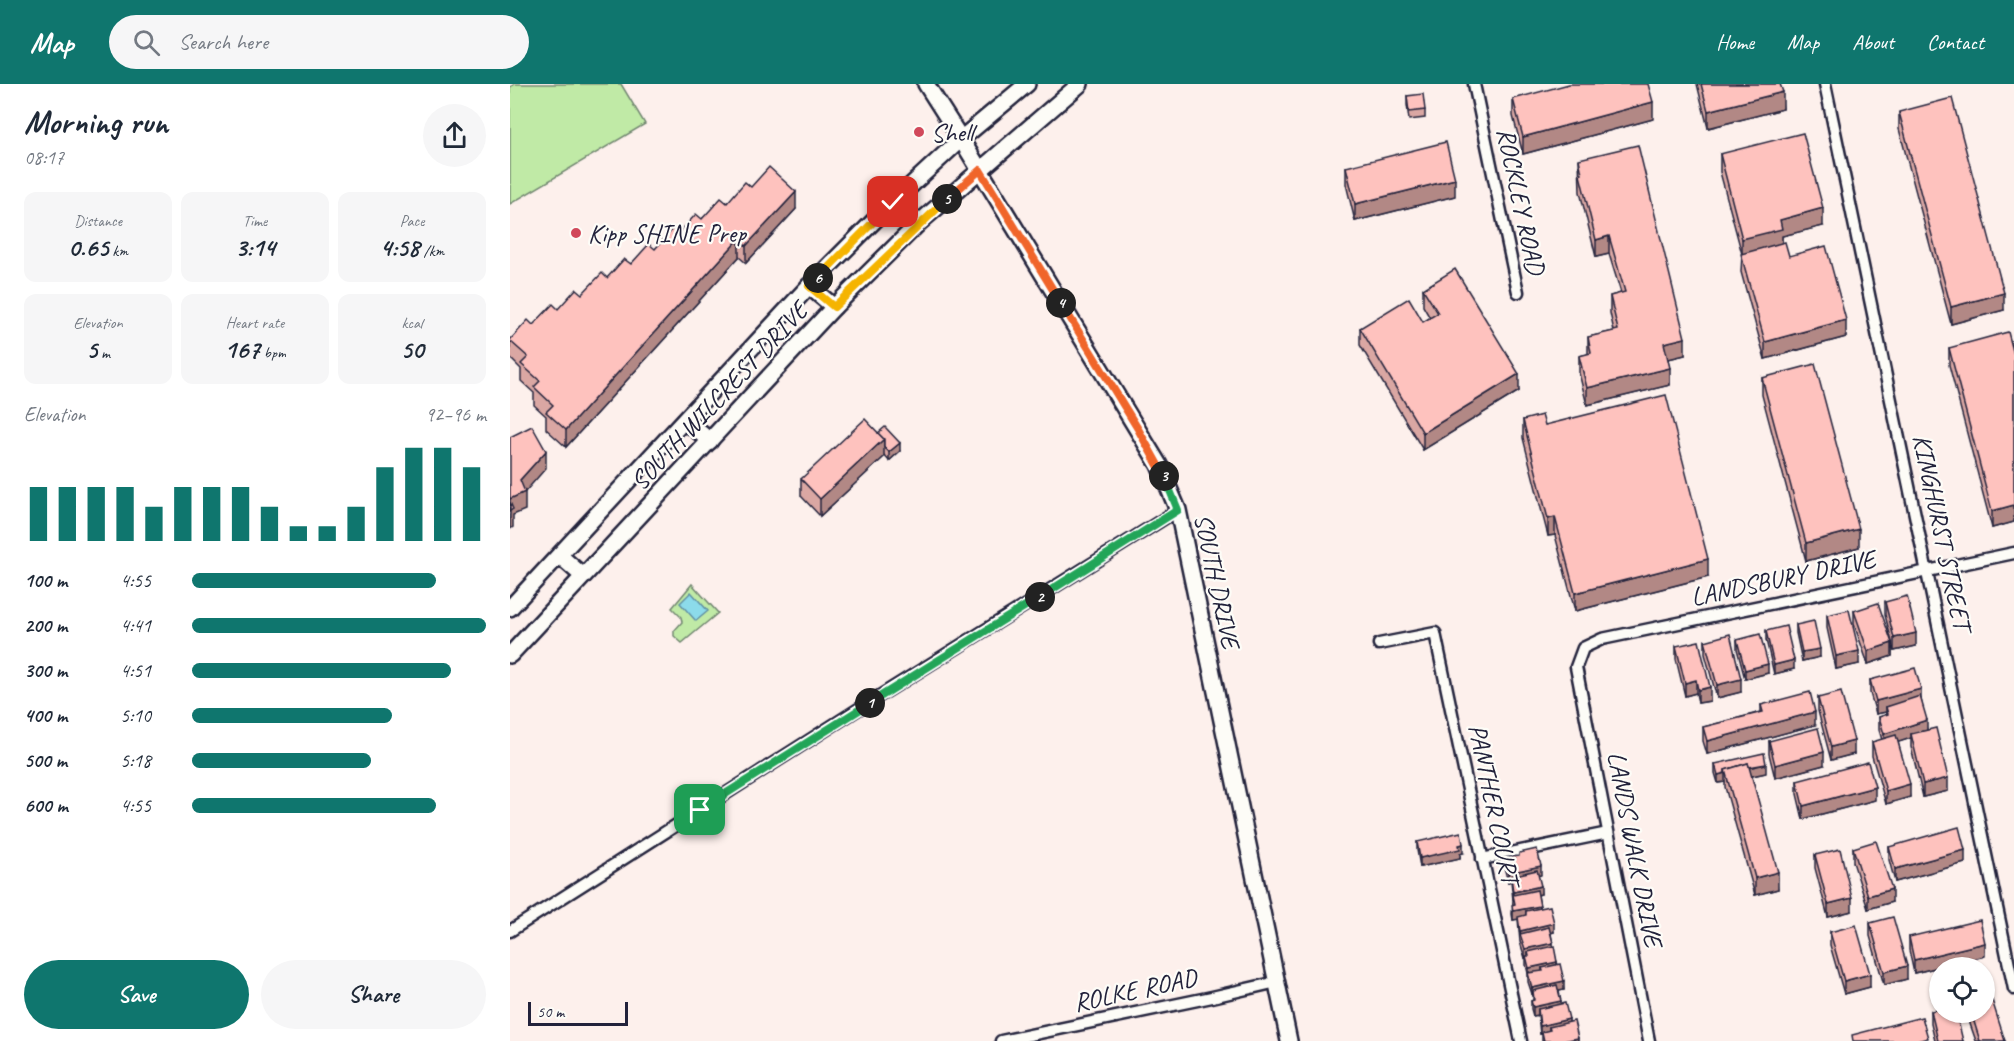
<!DOCTYPE html>
<html lang="en">
<head>
<meta charset="utf-8">
<style>
	:root { --surface:#fff; --page:#f6f6f7; --text:#1f2937; --muted:#747a83; --accent:#0f766e }
	body { margin:0; font-family:Caveat,sans-serif; background:var(--page); color:var(--text); height:100vh; display:flex; flex-direction:column; font-size:22px; white-space:nowrap }
	* { box-sizing:border-box; margin:0 }
	p { font-size:20px; color:var(--muted) }
	.icon { flex:none; width:33px; height:33px; fill:none; stroke:currentColor; stroke-width:2; stroke-linecap:round; stroke-linejoin:round }
	.map { position:relative; flex:1; overflow:hidden }
	.details { display:flex; flex-direction:column; background:var(--surface); width:510px }
	.details>* { flex:none }
	.controls { position:absolute; left:1419px; top:873px; display:grid; gap:12px }
	.controls a { display:grid; place-items:center; width:66px; height:66px; border-radius:50%; background:var(--surface); box-shadow:0 2px 4px #0004; font-size:30px }
	.scale { position:absolute; left:18px; bottom:15px; width:100px; box-sizing:border-box; padding-left:6px; border:3px solid #22223b; border-top:0; font-size:16px; line-height:21px; white-space:nowrap; color:#22223b; -webkit-text-stroke:4px #fdfcf7; paint-order:stroke }
	.pin { position:absolute; display:grid; place-items:center; width:51px; height:51px; color:#fff; margin:-26px; border-radius:12px; box-shadow:0 3px 9px #0006 }
	.km { position:absolute; width:30px; height:30px; margin:-15px; border-radius:50%; background:#222; color:#fff; font-size:16px; line-height:30px; text-align:center }
	.round { display:grid; place-items:center; flex:none; width:63px; height:63px; border-radius:32px; background:var(--page) }
	.headline { display:flex; align-items:center; justify-content:space-between; height:102px; padding:0 24px }
	h1 { font-size:33px; font-weight:700; line-height:45px }
	.stats { display:grid; grid-template-columns:repeat(3,1fr); gap:9px; height:102px; padding:6px 24px }
	.stats div { display:grid; align-content:center; border-radius:12px; background:var(--page); text-align:center }
	.stats b { font-size:26px; font-weight:700 }
	.stats small { font-size:16px; font-weight:400 }
	.stats p { font-size:16px }
	.chart { height:168px; padding:12px 24px }
	.chart p { display:flex; justify-content:space-between }
	.chart svg { width:100%; height:108px; margin-top:6px; stroke:var(--accent); stroke-width:6 }
	.cta { display:flex; gap:12px; margin-top:auto; padding:12px 24px }
	.cta a { flex:1; height:69px; border-radius:36px; background:var(--accent); color:#fff; font-size:24px; font-weight:700; line-height:69px; text-align:center }
	.cta a+a { background:var(--page); color:var(--text) }
	ul { padding:0 24px; list-style:none; font-size:20px }
	li { display:grid; grid-template-columns:96px 72px 1fr; align-items:center; height:45px }
	li i { height:15px; border-radius:8px; background:var(--accent) }
	header { display:flex; align-items:center; gap:36px; box-sizing:border-box; height:84px; padding:0 30px; background:var(--accent); color:#fff }
	header strong { font-size:28px }
	nav { display:flex; gap:33px; margin-inline-start:auto; font-size:21px }
	.search { width:420px; height:54px; background:var(--page); display:flex; align-items:center; gap:15px; box-sizing:border-box; padding:0 21px; border-radius:33px; color:var(--muted); font-size:22px }
	main { display:flex; flex:1; min-height:0 }
	.map>svg:first-child { display:block }
	.pitch { fill:#c0eaa6; stroke:#718670; stroke-width:1.5 }
	.water { fill:#8cdbea; stroke:#6291a4; stroke-width:1.5 }
	.lines { fill:none; stroke-linecap:round; stroke-linejoin:round }
	.street-casing { stroke:#22223b; stroke-width:15 }
	.secondary-casing { stroke:#22223b; stroke-width:20 }
	.street { stroke:#fdfcf7; stroke-width:10 }
	.secondary { stroke:#fdfcf7; stroke-width:15 }
	.wall { fill:#daa7a3; stroke:#22223b; stroke-width:1.5 }
	.shaded-wall { fill:#b28885; stroke:#22223b; stroke-width:1.5 }
	.building { fill:#fec2be; stroke:#22223b; stroke-width:1.5 }
	.split-1-casing { stroke:#fff; stroke-width:12 }
	.split-2-casing { stroke:#fff; stroke-width:12 }
	.split-3-casing { stroke:#fff; stroke-width:12 }
	.split-4-casing { stroke:#fff; stroke-width:12 }
	.split-5-casing { stroke:#fff; stroke-width:12 }
	.split-6-casing { stroke:#fff; stroke-width:12 }
	.split-7-casing { stroke:#fff; stroke-width:12 }
	.split-1 { stroke:#22a559; stroke-width:8 }
	.split-2 { stroke:#22a559; stroke-width:8 }
	.split-3 { stroke:#22a559; stroke-width:8 }
	.split-4 { stroke:#f0652b; stroke-width:8 }
	.split-5 { stroke:#f0652b; stroke-width:8 }
	.split-6 { stroke:#f5b400; stroke-width:8 }
	.split-7 { stroke:#f5b400; stroke-width:8 }
	.poi-dot { fill:#d1495b; stroke:#fdfcf7; stroke-width:2 }
	.labels { text-anchor:middle; dominant-baseline:central; stroke-width:4.5; stroke-linejoin:round; paint-order:stroke }
	.poi-label { font-size:26px; fill:#22223b; stroke:#fdfcf7; text-anchor:start }
	.street-label { font-size:26px; fill:#22223b; stroke:#fdfcf7 }
</style>
</head>
<body>
<header>
<strong>Map</strong>
<div class="search"><svg class="icon" aria-label="search" viewBox="0 0 24 24"><circle cx="10" cy="10" r="6"/><path d="M15 15l6 6"/></svg>Search here</div>
<nav><a>Home</a><a>Map</a><a>About</a><a>Contact</a></nav>
</header>
<main>
<section class="details">
<div class="headline"><div><h1>Morning run</h1><p>08:17</p></div><a class="round"><svg class="icon" aria-label="share" viewBox="0 0 24 24"><path d="M12 15V3M7 8l5-5 5 5M5 13v7h14v-7"/></svg></a></div>
<div class="stats">
<div><p>Distance</p><b>0.65<small> km</small></b></div>
<div><p>Time</p><b>3:14</b></div>
<div><p>Pace</p><b>4:58<small> /km</small></b></div>
</div>
<div class="stats">
<div><p>Elevation</p><b>5<small> m</small></b></div>
<div><p>Heart rate</p><b>167<small> bpm</small></b></div>
<div><p>kcal</p><b>50</b></div>
</div>
<div class="chart"><p><span>Elevation</span>92–96 m</p>
<svg viewBox="0 0 160 44" preserveAspectRatio="none"><path d="M5 44V22M15 44V22M25 44V22M35 44V22M45 44V30M55 44V22M65 44V22M75 44V22M85 44V30M95 44V38M105 44V38M115 44V30M125 44V14M135 44V6M145 44V6M155 44V14"/></svg>
</div>
<ul>
<li><b>100 m</b>4:55<i style="width:83%"></i></li>
<li><b>200 m</b>4:41<i style="width:100%"></i></li>
<li><b>300 m</b>4:51<i style="width:88%"></i></li>
<li><b>400 m</b>5:10<i style="width:68%"></i></li>
<li><b>500 m</b>5:18<i style="width:61%"></i></li>
<li><b>600 m</b>4:55<i style="width:83%"></i></li>
</ul>
<div class="cta"><a>Save</a><a>Share</a></div>
</section>
<div class="map">
<svg width="1504" height="957" viewBox="0 0 1504 957">
	<rect width="100%" height="100%" fill="#fdf0ec"/>
	<filter id="ink" filterUnits="userSpaceOnUse"><feTurbulence type="fractalNoise" baseFrequency=".0167" numOctaves="2"/><feDisplacementMap in="SourceGraphic" scale="12" xChannelSelector="R" yChannelSelector="G"/><feConvolveMatrix kernelMatrix="1 2 1 2 8 2 1 2 1" color-interpolation-filters="sRGB"/></filter>
	<g filter="url(#ink)">
		<g class="pitch">
			<path d="M5 0H111L135 40 0 120V3Z"/>
			<path d="M182 500 208 529 172 559 164 552V547L172 538 171 533 162 524Z"/>
		</g>
		<path class="water" d="M181 508 198 527 186 537 170 519Z"/>
		<g class="lines">
			<g class="street-casing">
				<g id="street">
					<path d="M964 0 1008 208"/>
					<path d="M1315 0 1504 905"/>
					<path d="M869 560 925 549 1011 957"/>
					<path d="M972 775 1098 749"/>
					<path d="M0 847 347 626 668 426"/>
					<path d="M491 957 702 913 767 898"/>
					<path d="M1139 957 1066 583 1073 564 1092 555 1504 469"/>
				</g>
			</g>
			<g class="secondary-casing">
				<g id="secondary">
					<path d="M416 0 451 55 649 381 668 426 779 957"/>
					<path d="M299 202 324 223"/>
					<path d="M175 336 200 357"/>
					<path d="M50 472 73 492"/>
					<path d="M0 524 299 202 383 118 451 55 517 0"/>
					<path d="M0 571 324 223 410 138 570 0"/>
				</g>
			</g>
			<use href="#street" class="street"/>
			<use href="#secondary" class="secondary"/>
		</g>
		<g class="wall">
			<path d="M1187 0H1270L1273 25 1198 44Z"/>
			<path d="M897 12 915 26V34L899 36 897 21Z"/>
			<path d="M1003 15 1143 35 1013 70 1003 32Z"/>
			<path d="M1389 28 1494 226 1441 240 1389 45Z"/>
			<path d="M1210 70 1313 142 1272 152V159L1279 172 1336 253 1255 275 1231 188 1232 170 1210 88Z"/>
			<path d="M1069 75 1175 271 1158 275 1160 301 1077 321 1069 289V272L1078 270V253L1104 247 1100 229V212L1111 209 1099 170 1086 173 1070 108Z"/>
			<path d="M836 83 945 112 845 137 836 100Z"/>
			<path d="M241 103 286 125 236 179 229 173 56 363 36 345V332L24 321V309L11 297V285L0 274V256L97 194 145 165Z"/>
			<path d="M913 205 1009 307 913 366 850 261V244L913 238 920 234 913 222Z"/>
			<path d="M1439 264 1504 271V438L1482 444 1439 281Z"/>
			<path d="M1252 294 1349 463 1296 477 1252 311Z"/>
			<path d="M1013 336 1035 341 1198 493 1065 527 1045 451 1038 452 1013 354Z"/>
			<path d="M368 349 390 367 379 377 374 371V373L310 432 291 412V395Z"/>
			<path d="M1375 518 1406 562 1384 567 1382 559V572L1358 580 1344 540V527L1382 558 1375 531Z"/>
			<path d="M1317 531 1349 580 1326 585 1317 544Z"/>
			<path d="M1286 541 1310 573 1292 577 1286 549Z"/>
			<path d="M1256 547 1284 585 1264 590 1256 556Z"/>
			<path d="M1227 556 1258 589 1235 595 1227 565Z"/>
			<path d="M1195 557 1231 608 1207 614 1195 570Z"/>
			<path d="M1166 562 1200 617 1188 619 1186 609 1175 612 1166 575Z"/>
			<path d="M1360 596 1411 615 1417 646 1438 707 1413 713 1401 663V654L1388 658 1400 713 1376 720 1362 672V658L1372 656 1369 646V633L1376 631V628L1366 630 1360 609Z"/>
			<path d="M1308 614 1344 670 1321 676 1308 627Z"/>
			<path d="M1251 621 1305 641 1197 670 1193 657V643L1251 628Z"/>
			<path d="M1259 657 1314 681 1265 694 1259 670Z"/>
			<path d="M1205 680 1256 689 1242 692 1268 805 1245 811 1215 703V698L1208 699 1205 689Z"/>
			<path d="M1287 697 1365 716 1293 735 1287 710Z"/>
			<path d="M907 758 953 769 950 770V774L910 783 907 766Z"/>
			<path d="M1379 763 1455 779 1385 798 1379 776Z"/>
			<path d="M1343 764 1382 818 1358 825 1343 778Z"/>
			<path d="M1305 771 1342 827 1318 833 1305 784Z"/>
			<path d="M994 774 1031 791H1028L1031 810 1028 811 1030 824 1044 848 1041 849 1043 863 1054 906 1049 907 1051 920 1068 957H1032V950H1030L1028 931 1023 932 1021 925V917L1023 916V913L1018 898V889L1016 881V873L1015 874 1010 858 1008 835 1003 836 1002 830 1003 816 1001 797 998 798 994 783Z"/>
			<path d="M1360 839 1397 895 1374 901 1360 852Z"/>
			<path d="M1320 848 1360 903 1334 910 1320 861Z"/>
			<path d="M1399 853 1475 872 1404 889 1399 866Z"/>
			<path d="M1421 927 1453 957H1425L1421 940Z"/>
			<path d="M1458 928H1474L1495 957H1466L1458 934Z"/>
		</g>
		<g class="shaded-wall">
			<path d="M1273 8V25L1198 44V27Z"/>
			<path d="M1143 18V35L1013 70V53Z"/>
			<path d="M945 95V112L845 137V120Z"/>
			<path d="M286 108V125L236 179V162Z"/>
			<path d="M1313 124V142L1272 152V162L1232 172V155L1270 136Z"/>
			<path d="M1099 152V170L1086 173V156Z"/>
			<path d="M229 155V173L56 363V346Z"/>
			<path d="M1494 209V226L1441 240V223Z"/>
			<path d="M1336 236V253L1255 275V258Z"/>
			<path d="M1175 254V271L1154 276V259Z"/>
			<path d="M1160 284V301L1077 321V304Z"/>
			<path d="M1009 290V307L913 366V349Z"/>
			<path d="M374 355V373L310 432V415Z"/>
			<path d="M390 359V367L379 377V368Z"/>
			<path d="M36 367V384L14 409 15 408V426L3 431V443L0 445V415L10 396Z"/>
			<path d="M1504 421V438L1482 444V427Z"/>
			<path d="M1045 433V451L1038 452V435Z"/>
			<path d="M1349 445V463L1296 477V459Z"/>
			<path d="M1198 475V493L1065 527V509Z"/>
			<path d="M1406 549V562L1384 567V554Z"/>
			<path d="M1382 559V572L1358 580V567Z"/>
			<path d="M1310 565V573L1292 577V568Z"/>
			<path d="M1349 567V580L1326 585V572Z"/>
			<path d="M1284 576V585L1264 590V581Z"/>
			<path d="M1258 580V589L1235 595V586Z"/>
			<path d="M1231 595V608L1207 614V601Z"/>
			<path d="M1186 596V609L1175 612V599Z"/>
			<path d="M1200 603V617L1188 619V606Z"/>
			<path d="M1411 605V618L1376 623V628L1366 630V617Z"/>
			<path d="M1305 628V641L1197 670V657Z"/>
			<path d="M1417 636V649L1401 650V654L1374 663V650Z"/>
			<path d="M1344 657V670L1321 676V663Z"/>
			<path d="M1314 668V681L1265 694V681Z"/>
			<path d="M1256 680V689L1218 697 1216 689Z"/>
			<path d="M1215 689V698L1208 699V691Z"/>
			<path d="M1438 694V707L1413 713V700Z"/>
			<path d="M1400 700V713L1376 720V707Z"/>
			<path d="M1365 703V716L1293 735V722Z"/>
			<path d="M953 760V769L950 770V774L910 783V774Z"/>
			<path d="M1455 766V779L1385 798V785Z"/>
			<path d="M1031 782V791L1001 797V792V797L998 798V789Z"/>
			<path d="M1268 788V805L1245 811V794Z"/>
			<path d="M1031 802V810L1004 816 1003 811V816V808Z"/>
			<path d="M1382 805V818L1358 825V812Z"/>
			<path d="M1342 814V827L1318 833V820Z"/>
			<path d="M1030 822V830L1016 827V834L1003 836V827Z"/>
			<path d="M1044 839V848L1012 855 1010 847Z"/>
			<path d="M1043 859V868H1018V873L1015 874V865Z"/>
			<path d="M1475 859V872L1404 889V876Z"/>
			<path d="M1047 878V887L1032 884V890L1019 893V884Z"/>
			<path d="M1397 882V895L1374 901V888Z"/>
			<path d="M1360 890V903L1334 910V897Z"/>
			<path d="M1054 897V906L1024 912 1023 907 1022 913V904Z"/>
			<path d="M1051 917V926L1028 925V931L1023 932V923Z"/>
			<path d="M1059 935V944L1039 943V948L1030 950V942Z"/>
			<path d="M1068 954V957H1053Z"/>
		</g>
		<g class="building">
			<path d="M1059 0H1138L1143 18 1013 53 1003 15Z"/>
			<path d="M1191 0H1270L1273 8 1198 27Z"/>
			<path d="M913 10 915 26 899 28 897 12Z"/>
			<path d="M1442 14 1494 209 1441 223 1389 28Z"/>
			<path d="M1293 49 1313 124 1270 136 1272 145 1232 155 1210 70Z"/>
			<path d="M936 58 945 95 845 120 836 83Z"/>
			<path d="M1128 61 1175 254 1154 259 1160 284 1077 304 1069 272 1081 269 1078 253 1108 246 1100 212 1115 208 1099 152 1086 156 1070 91 1072 90 1069 75Z"/>
			<path d="M259 83 286 108 236 162 229 155 56 346 36 328 43 321 24 303 30 297 11 280 18 273 0 257V256L18 236 23 241 43 220 48 225 66 205 72 210 92 189 97 194 114 175 121 180 139 160 145 165 163 145 169 149 186 130 192 135 211 114 217 119 235 98 241 103Z"/>
			<path d="M1275 158 1279 172 1316 162 1336 236 1255 258 1231 170Z"/>
			<path d="M945 185 1009 290 913 349 850 244 899 214 913 238 928 229 913 205Z"/>
			<path d="M1498 248 1504 271V421L1482 427 1439 264Z"/>
			<path d="M1305 280 1349 445 1296 459 1252 294Z"/>
			<path d="M1156 311 1198 475 1065 509 1045 433 1038 435 1013 336 1032 331 1035 341Z"/>
			<path d="M355 335 374 355 310 415 291 395Z"/>
			<path d="M22 342 36 367 10 396 15 408 0 415V353Z"/>
			<path d="M375 343 390 359 379 368 374 363V355L368 349Z"/>
			<path d="M0 418 3 425 0 427Z"/>
			<path d="M1397 512 1406 549 1384 554 1375 518Z"/>
			<path d="M1368 519 1382 559 1358 567 1344 527Z"/>
			<path d="M1339 526 1349 567 1326 572 1317 531Z"/>
			<path d="M1304 537 1310 565 1292 568 1286 541Z"/>
			<path d="M1276 542 1284 576 1264 581 1256 547Z"/>
			<path d="M1220 550 1231 595 1207 601 1195 557Z"/>
			<path d="M1250 550 1258 580 1235 586 1227 556Z"/>
			<path d="M1189 557 1200 603 1188 606 1186 596 1175 599 1166 562Z"/>
			<path d="M1405 584 1411 605 1366 617 1360 596Z"/>
			<path d="M1300 608 1305 628 1197 657 1193 643 1253 628 1251 621Z"/>
			<path d="M1331 608 1344 657 1321 663 1308 614Z"/>
			<path d="M1410 612 1417 636 1374 650 1369 633 1378 630 1376 623Z"/>
			<path d="M1308 644 1314 668 1265 681 1259 657Z"/>
			<path d="M1426 644 1438 694 1413 700 1401 650Z"/>
			<path d="M1386 651 1400 700 1376 707 1362 658Z"/>
			<path d="M1254 669 1256 680 1239 683 1238 679 1215 686V689L1208 691 1205 680Z"/>
			<path d="M1358 678 1365 703 1293 722 1287 697Z"/>
			<path d="M1238 679 1268 788 1245 794 1215 686Z"/>
			<path d="M1449 743 1455 766 1385 785 1379 763Z"/>
			<path d="M951 748 953 760 949 761 950 765 910 774 907 758Z"/>
			<path d="M1366 757 1382 805 1358 812 1343 764Z"/>
			<path d="M1027 765 1031 782 998 789 994 774 1009 772V769Z"/>
			<path d="M1330 765 1342 814 1318 820 1305 771Z"/>
			<path d="M1027 786 1031 802 1003 808 1001 792Z"/>
			<path d="M1027 806 1030 822 1003 827 1002 821 1005 820 1003 811Z"/>
			<path d="M1040 822 1044 839 1010 847 1008 833 1016 831V827Z"/>
			<path d="M1383 833 1397 882 1374 888 1360 839Z"/>
			<path d="M1470 836 1475 859 1404 876 1399 853Z"/>
			<path d="M1346 841 1360 890 1334 897 1320 848Z"/>
			<path d="M1039 843 1043 859 1015 865 1010 850Z"/>
			<path d="M1044 862 1047 878 1019 884 1016 872H1019L1018 868Z"/>
			<path d="M1050 880 1054 897 1022 904 1018 889 1033 887 1032 884Z"/>
			<path d="M1047 901 1051 917 1023 923 1021 917 1024 916 1023 907Z"/>
			<path d="M1481 913 1495 957H1470L1461 928H1474V915Z"/>
			<path d="M1055 919 1059 935 1030 942 1028 925Z"/>
			<path d="M1430 925V928H1446L1453 957H1428L1421 927Z"/>
			<path d="M1412 933 1418 954 1407 957H1343L1342 951Z"/>
			<path d="M1064 937 1068 954 1053 957H1034L1032 948 1040 946 1039 943Z"/>
		</g>
	</g>
	<g class="lines" filter="url(#ink)">
		<g class="split-1-casing">
			<path id="split-1" d="M190 726 360 619"/>
		</g>
		<g class="split-2-casing">
			<path id="split-2" d="M360 619 530 513"/>
		</g>
		<g class="split-3-casing">
			<path id="split-3" d="M530 513 668 426 654 392"/>
		</g>
		<g class="split-4-casing">
			<path id="split-4" d="M551 219 628 345 654 392"/>
		</g>
		<g class="split-5-casing">
			<path id="split-5" d="M437 115 470 86 551 219"/>
		</g>
		<g class="split-6-casing">
			<path id="split-6" d="M308 194 299 202 324 223 437 115"/>
		</g>
		<g class="split-7-casing">
			<path id="split-7" d="M308 194 383 118"/>
		</g>
		<use href="#split-1" class="split-1"/>
		<use href="#split-2" class="split-2"/>
		<use href="#split-3" class="split-3"/>
		<use href="#split-4" class="split-4"/>
		<use href="#split-5" class="split-5"/>
		<use href="#split-6" class="split-6"/>
		<use href="#split-7" class="split-7"/>
	</g>
	<g class="poi-dot">
		<circle cx="409" cy="48" r="6"/>
		<circle cx="66" cy="149" r="6"/>
	</g>
	<g class="labels">
		<g class="poi-label">
			<text x="421" y="48">Shell</text>
			<text x="78" y="149">Kipp SHINE Prep</text>
		</g>
		<g class="street-label">
			<text transform="translate(1011 117) rotate(78)">ROCKLEY ROAD</text>
			<text transform="translate(209 312) rotate(-47)">SOUTH WILCREST DRIVE</text>
			<text transform="translate(1432 448) rotate(78)">KINGHURST STREET</text>
			<text transform="translate(1273 494) rotate(-12)">LANDSBURY DRIVE</text>
			<text transform="translate(707 497) rotate(78)">SOUTH DRIVE</text>
			<text transform="translate(984 720) rotate(78)">PANTHER COURT</text>
			<text transform="translate(1125 765) rotate(79)">LANDS WALK DRIVE</text>
			<text transform="translate(625 906) rotate(-12)">ROLKE ROAD</text>
		</g>
	</g>
</svg>
<div class="controls">
<a><svg class="icon" aria-label="locate" viewBox="0 0 24 24"><circle cx="12" cy="12" r="6"/><path d="M12 2v4M12 18v4M2 12h4M18 12h4"/></svg></a>
</div>
<div class="scale">50 m</div>
<div class="pin" style="left:190px;top:726px;background:#1e9e55"><svg class="icon" aria-label="arrive" viewBox="0 0 24 24"><path d="M6 21V4h12l-3 4 3 4H6"/></svg></div>
<div class="pin" style="left:383px;top:118px;background:#d93025"><svg class="icon" aria-label="check" viewBox="0 0 24 24"><path d="M5 12l5 5 9-10"/></svg></div>
<b class="km" style="left:360px;top:619px">1</b>
<b class="km" style="left:530px;top:513px">2</b>
<b class="km" style="left:654px;top:392px">3</b>
<b class="km" style="left:551px;top:219px">4</b>
<b class="km" style="left:437px;top:115px">5</b>
<b class="km" style="left:308px;top:194px">6</b>
</div>
</main>
</body>
</html>
